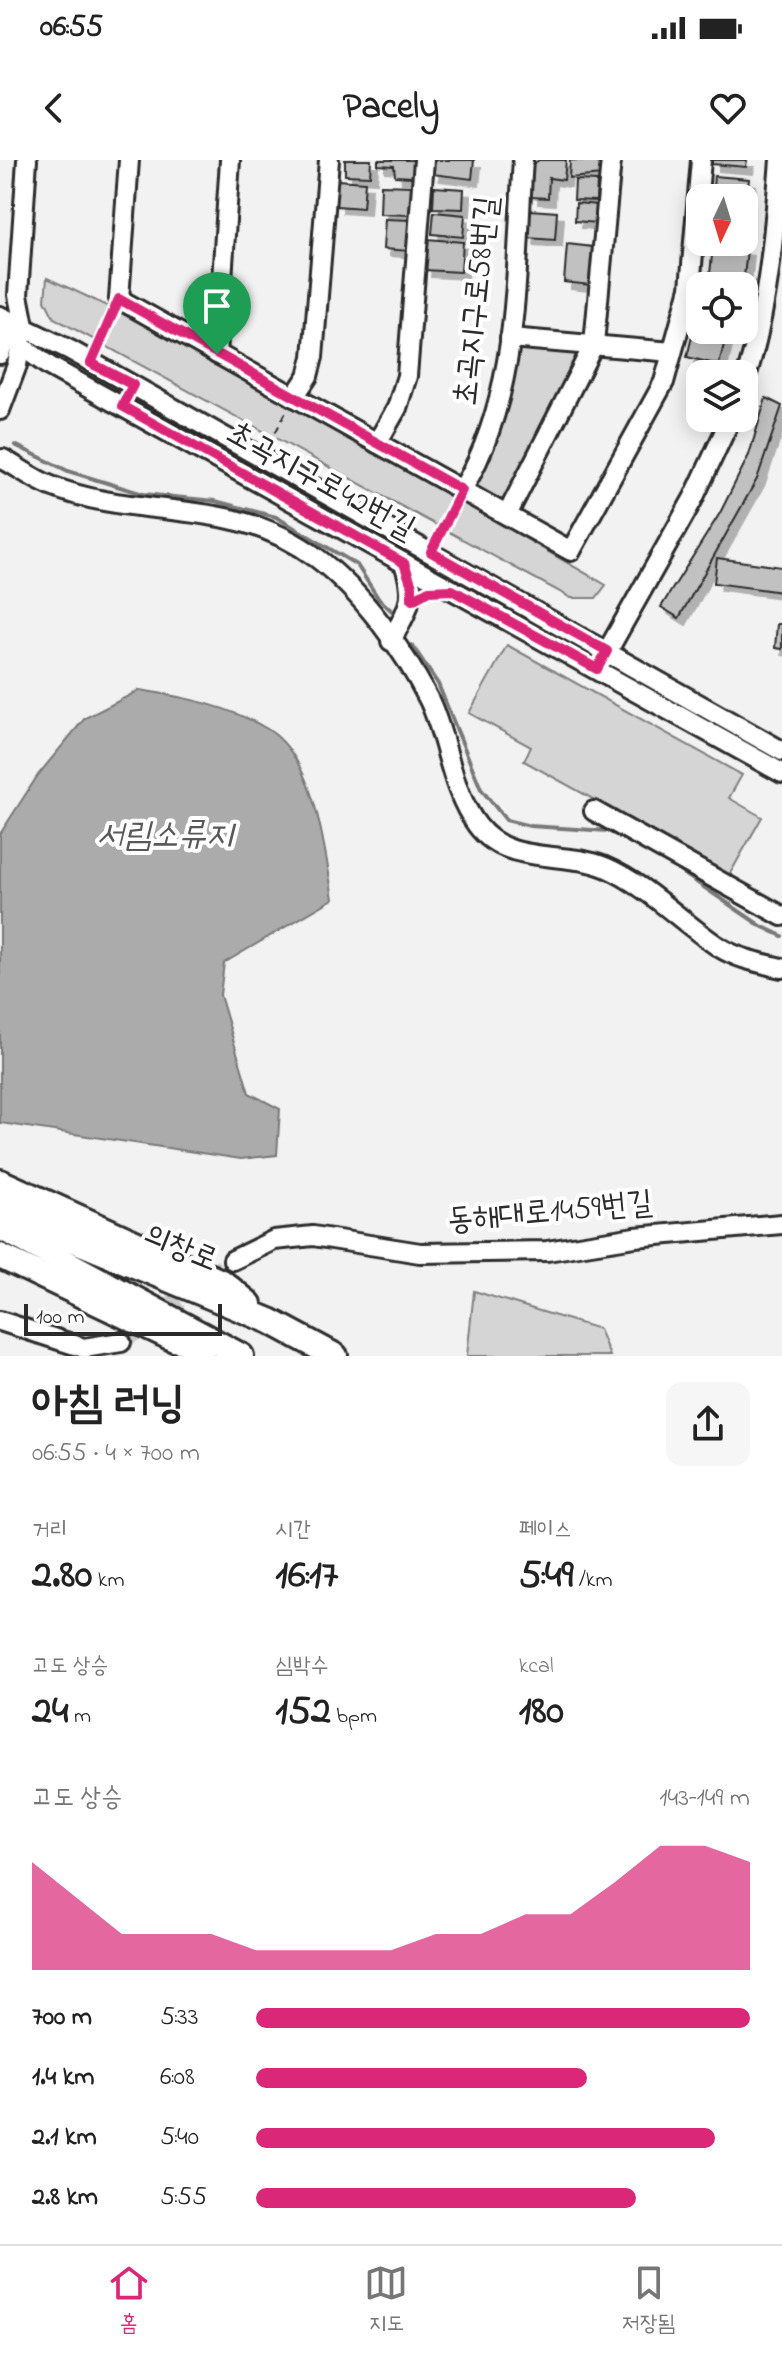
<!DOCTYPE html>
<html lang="ko">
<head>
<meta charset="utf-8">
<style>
	:root { --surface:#fff; --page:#f6f6f6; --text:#222; --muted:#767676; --line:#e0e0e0; --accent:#db2777 }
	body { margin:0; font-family:"Indie Flower","Poor Story",sans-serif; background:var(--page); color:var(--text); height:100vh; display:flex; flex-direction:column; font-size:30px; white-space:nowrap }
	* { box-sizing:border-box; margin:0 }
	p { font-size:26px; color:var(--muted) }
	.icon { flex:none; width:44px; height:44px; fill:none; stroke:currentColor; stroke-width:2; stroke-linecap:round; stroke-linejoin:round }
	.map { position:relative; height:1196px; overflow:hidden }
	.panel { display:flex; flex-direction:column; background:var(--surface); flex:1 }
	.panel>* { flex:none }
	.needle { width:52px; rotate:184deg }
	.tools { position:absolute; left:686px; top:24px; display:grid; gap:16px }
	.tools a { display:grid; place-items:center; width:72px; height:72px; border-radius:16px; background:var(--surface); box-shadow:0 4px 20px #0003; font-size:40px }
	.scale { position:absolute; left:24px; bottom:20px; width:198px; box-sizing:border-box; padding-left:8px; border:4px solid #2b2b2b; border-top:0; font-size:22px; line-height:28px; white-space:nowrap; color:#2b2b2b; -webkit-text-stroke:6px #fff; paint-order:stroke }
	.pin { position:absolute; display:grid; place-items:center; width:68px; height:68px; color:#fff; margin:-82px -34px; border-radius:50% 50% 50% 0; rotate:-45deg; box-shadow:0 0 8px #0007 }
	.pin .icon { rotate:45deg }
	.round { display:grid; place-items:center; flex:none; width:84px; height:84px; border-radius:16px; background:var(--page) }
	.summary { display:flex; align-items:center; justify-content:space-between; height:136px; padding:0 32px }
	h1 { font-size:44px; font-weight:700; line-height:60px }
	.stats { display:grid; grid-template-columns:repeat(3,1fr); gap:12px; height:136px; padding:8px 32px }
	.stats div { display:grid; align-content:center }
	.stats b { font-size:40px; font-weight:700 }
	.stats small { font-size:22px; font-weight:400 }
	.stats p { font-size:22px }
	.chart { height:224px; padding:16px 32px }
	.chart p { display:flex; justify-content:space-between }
	.chart svg { width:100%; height:144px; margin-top:8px; fill:var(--accent); opacity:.7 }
	ul { padding:0 32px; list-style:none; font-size:26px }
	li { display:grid; grid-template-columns:128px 96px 1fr; align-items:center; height:60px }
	li i { height:20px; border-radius:10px; background:var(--accent) }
	.status { display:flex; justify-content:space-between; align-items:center; height:56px; padding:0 40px; background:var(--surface); direction:ltr }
	.status svg { height:22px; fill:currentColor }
	header { display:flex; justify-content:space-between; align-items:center; height:104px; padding:0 32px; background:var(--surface); font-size:36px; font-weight:700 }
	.dock { display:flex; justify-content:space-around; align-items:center; height:112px; border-top:2px solid var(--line); background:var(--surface); font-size:22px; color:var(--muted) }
	.dock a { display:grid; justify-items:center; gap:4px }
	.dock .on { color:var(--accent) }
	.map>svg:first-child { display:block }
	.green { fill:#d5d5d5; stroke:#808080; stroke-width:2 }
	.water { fill:#ababab; stroke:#787878; stroke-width:2 }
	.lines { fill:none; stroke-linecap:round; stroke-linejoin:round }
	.stream { stroke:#787878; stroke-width:4 }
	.building { fill:#c1c1c1; stroke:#2b2b2b; stroke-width:2; filter:url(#shadow) }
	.minor-tunnel { stroke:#cacaca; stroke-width:18; stroke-dasharray:18 9; stroke-linecap:butt }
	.minor-casing { stroke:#2b2b2b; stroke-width:24 }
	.major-casing { stroke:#2b2b2b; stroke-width:30 }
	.path { stroke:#2b2b2b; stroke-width:2; stroke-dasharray:8 6; stroke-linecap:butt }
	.minor { stroke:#fff; stroke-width:18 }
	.major { stroke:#fff; stroke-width:24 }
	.route-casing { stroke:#fff; stroke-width:16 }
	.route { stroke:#db2777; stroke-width:10 }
	.labels { text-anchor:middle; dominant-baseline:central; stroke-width:8; stroke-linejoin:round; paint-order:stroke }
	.street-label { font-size:32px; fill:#2b2b2b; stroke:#fff }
	.water-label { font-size:34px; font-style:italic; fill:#585858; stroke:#fff }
</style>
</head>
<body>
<div class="status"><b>06:55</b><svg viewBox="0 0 49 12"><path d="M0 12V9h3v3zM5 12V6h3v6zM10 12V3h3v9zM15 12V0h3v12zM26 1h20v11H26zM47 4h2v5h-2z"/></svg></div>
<header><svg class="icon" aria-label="back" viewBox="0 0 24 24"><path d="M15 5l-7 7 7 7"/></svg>Pacely<svg class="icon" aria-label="heart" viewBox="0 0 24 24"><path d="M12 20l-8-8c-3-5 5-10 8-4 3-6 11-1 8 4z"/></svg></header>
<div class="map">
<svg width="782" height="1196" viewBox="0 0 782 1196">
	<defs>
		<filter id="shadow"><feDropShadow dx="7" dy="7" stdDeviation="0" flood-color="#0004"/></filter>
	</defs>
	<rect width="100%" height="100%" fill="#f2f2f2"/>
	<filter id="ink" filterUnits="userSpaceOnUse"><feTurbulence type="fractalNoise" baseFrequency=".0125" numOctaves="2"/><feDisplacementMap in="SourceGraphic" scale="16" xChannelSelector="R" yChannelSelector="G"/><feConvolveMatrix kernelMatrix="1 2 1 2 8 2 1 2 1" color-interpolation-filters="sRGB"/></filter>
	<g filter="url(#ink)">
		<g class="green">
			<path d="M47 118C240 205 422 320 606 425L596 438H571L54 158 45 140Z"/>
			<path d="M515 185 582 191 509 344 476 325 502 260Z"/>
			<path d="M507 485 742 615 729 638 762 657 727 719 693 694 524 601 531 587 469 553Z"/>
			<path d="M474 1131 599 1169 610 1196H467Z"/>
		</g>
		<path class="water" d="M140 530C184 537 230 546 269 570 315 600 325 689 333 739L224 803 220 835 249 933 280 949 277 995 241 999 0 963V674L38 615 85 558Z"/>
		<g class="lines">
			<g class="stream">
				<path d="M15 285 68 311 143 334 215 341 276 357 357 405 378 438 393 452"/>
				<path d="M412 485 438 524 481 629 506 660 530 666 608 671 635 684"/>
				<path d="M667 702 761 766 782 776"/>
			</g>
		</g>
		<g class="building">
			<path d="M345 0H371L370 16 345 15Z"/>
			<path d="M378 0H415L413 17 395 16 394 6 378 5Z"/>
			<path d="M433 0H474L472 19 432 14Z"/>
			<path d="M539 0H566L564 20 549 18 548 38 531 37 533 4Z"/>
			<path d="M570 0 596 1 603 8 602 15 569 18Z"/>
			<path d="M712 0H747L746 7 712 4Z"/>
			<path d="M714 16 749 19 746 46 744 38H712Z"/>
			<path d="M337 20 365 22 363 48 336 46Z"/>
			<path d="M575 20 597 21 596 41 574 40Z"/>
			<path d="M381 25 412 26 411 55 380 54Z"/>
			<path d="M434 27 464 29 463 49 433 48Z"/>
			<path d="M576 43 598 45 597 63 575 61Z"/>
			<path d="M530 50 557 52 555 80 527 78Z"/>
			<path d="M434 52 465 55 463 77 432 74Z"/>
			<path d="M385 59 412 60 410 91 383 89Z"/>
			<path d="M427 79 463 82 461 112 424 110Z"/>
			<path d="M567 84 593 87 590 125 564 122Z"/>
			<path d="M713 86 747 89 744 117 710 114Z"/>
			<path d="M694 168 726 176 719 205 687 197Z"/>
			<path d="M766 238 782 246 757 319 679 458 661 447 720 353 749 295Z"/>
			<path d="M717 398 782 407V432L714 423Z"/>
			<path d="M777 464H782V489L775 488Z"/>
		</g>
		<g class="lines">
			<path class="minor-tunnel" d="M121 1182 233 1100"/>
			<g class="minor-casing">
				<g id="minor">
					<path d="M129 0 119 139 571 391 664 222 690 128 701 0"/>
					<path d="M0 156 70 190 782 591"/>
					<path d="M0 171 49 206 782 613"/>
					<path d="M510 178 672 192"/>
					<path d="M0 194 8 164"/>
					<path d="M217 194 230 0"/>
					<path d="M744 223C768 152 774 75 780 0"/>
					<path d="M294 237 308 216 313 197 329 0"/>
					<path d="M0 250 17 205 24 166 18 135 27 0"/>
					<path d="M377 283 397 248 407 216 424 0"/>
					<path d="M3 299C19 308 35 320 51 326 141 362 232 334 317 398 362 432 404 490 429 540 448 579 450 629 477 665 507 706 562 690 605 707 647 725 681 762 719 787 738 799 761 803 782 808"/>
					<path d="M462 330C521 232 515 111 523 0"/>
					<path d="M507 355 594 184 611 0"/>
					<path d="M391 481C408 448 417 440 404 403"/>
					<path d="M603 499 693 339 731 258"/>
					<path d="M594 651 782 756"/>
					<path d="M233 1100 274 1080 313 1076 420 1093 547 1091 635 1077 782 1064"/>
					<path d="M0 1161 84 1188 121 1182"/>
				</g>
			</g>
			<g class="major-casing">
				<g id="major">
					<path d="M0 1022 223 1123 249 1144"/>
					<path d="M0 1044 74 1080 270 1161 335 1196"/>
					<path d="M0 1067 241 1196"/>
					<path d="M0 1096 174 1179 206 1186"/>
				</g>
			</g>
			<g class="path">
				<path d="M99 186 112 155"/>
				<path d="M269 285 286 252"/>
				<path d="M438 379 454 345"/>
			</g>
			<use href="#minor" class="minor"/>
			<use href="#major" class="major"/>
		</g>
	</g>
	<g class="lines" filter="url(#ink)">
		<g class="route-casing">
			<path id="route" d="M119 139 462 330 431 392 607 491 597 509 452 430 429 431 412 440V426L404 403 122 246 133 225 91 203Z"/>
		</g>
		<use href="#route" class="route"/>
	</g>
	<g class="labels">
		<g class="street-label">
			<text transform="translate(478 141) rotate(-84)">초곡지구로58번길</text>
			<text transform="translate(320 322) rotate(29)">초곡지구로42번길</text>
			<text transform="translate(550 1053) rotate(-5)">동해대로1459번길</text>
			<text transform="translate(180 1089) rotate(22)">의창로</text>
		</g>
		<g class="water-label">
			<text x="165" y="677">서림소류지</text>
		</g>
	</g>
</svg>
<div class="tools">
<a><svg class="needle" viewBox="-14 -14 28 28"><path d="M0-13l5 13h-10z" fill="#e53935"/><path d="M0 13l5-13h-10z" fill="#767676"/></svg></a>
<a><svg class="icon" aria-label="locate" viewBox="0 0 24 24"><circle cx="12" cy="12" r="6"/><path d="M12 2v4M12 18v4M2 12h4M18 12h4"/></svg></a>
<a><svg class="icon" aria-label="layers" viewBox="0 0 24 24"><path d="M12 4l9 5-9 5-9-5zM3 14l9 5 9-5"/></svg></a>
</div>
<div class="scale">100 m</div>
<div class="pin" style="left:217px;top:194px;background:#1e9e55"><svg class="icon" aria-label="arrive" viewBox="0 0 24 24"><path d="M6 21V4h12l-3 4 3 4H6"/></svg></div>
</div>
<section class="panel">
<div class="summary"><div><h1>아침 러닝</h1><p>06:55 · 4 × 700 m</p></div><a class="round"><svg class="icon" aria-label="share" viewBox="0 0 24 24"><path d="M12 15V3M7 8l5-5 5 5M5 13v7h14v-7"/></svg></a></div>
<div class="stats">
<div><p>거리</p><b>2.80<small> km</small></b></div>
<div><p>시간</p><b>16:17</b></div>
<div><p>페이스</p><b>5:49<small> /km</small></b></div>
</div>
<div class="stats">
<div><p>고도 상승</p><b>24<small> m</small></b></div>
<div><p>심박수</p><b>152<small> bpm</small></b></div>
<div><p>kcal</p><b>180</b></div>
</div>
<div class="chart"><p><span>고도 상승</span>143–149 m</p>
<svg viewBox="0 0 160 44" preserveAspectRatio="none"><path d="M0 44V11L10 22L20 33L30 33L40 33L50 38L60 38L70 38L80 38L90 33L100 33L110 27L120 27L130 17L140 6L150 6L160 11V44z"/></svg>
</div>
<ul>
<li><b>700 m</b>5:33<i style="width:100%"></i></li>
<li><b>1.4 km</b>6:08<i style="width:67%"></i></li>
<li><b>2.1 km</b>5:40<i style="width:93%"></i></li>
<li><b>2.8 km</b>5:55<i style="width:77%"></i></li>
</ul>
</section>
<nav class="dock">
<a class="on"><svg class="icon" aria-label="home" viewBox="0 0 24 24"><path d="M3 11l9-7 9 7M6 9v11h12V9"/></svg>홈</a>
<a><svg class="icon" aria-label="map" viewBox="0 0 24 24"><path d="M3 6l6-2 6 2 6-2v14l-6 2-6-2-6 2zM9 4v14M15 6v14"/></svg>지도</a>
<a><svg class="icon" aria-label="saved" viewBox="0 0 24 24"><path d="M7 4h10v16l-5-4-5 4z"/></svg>저장됨</a>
</nav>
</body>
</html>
